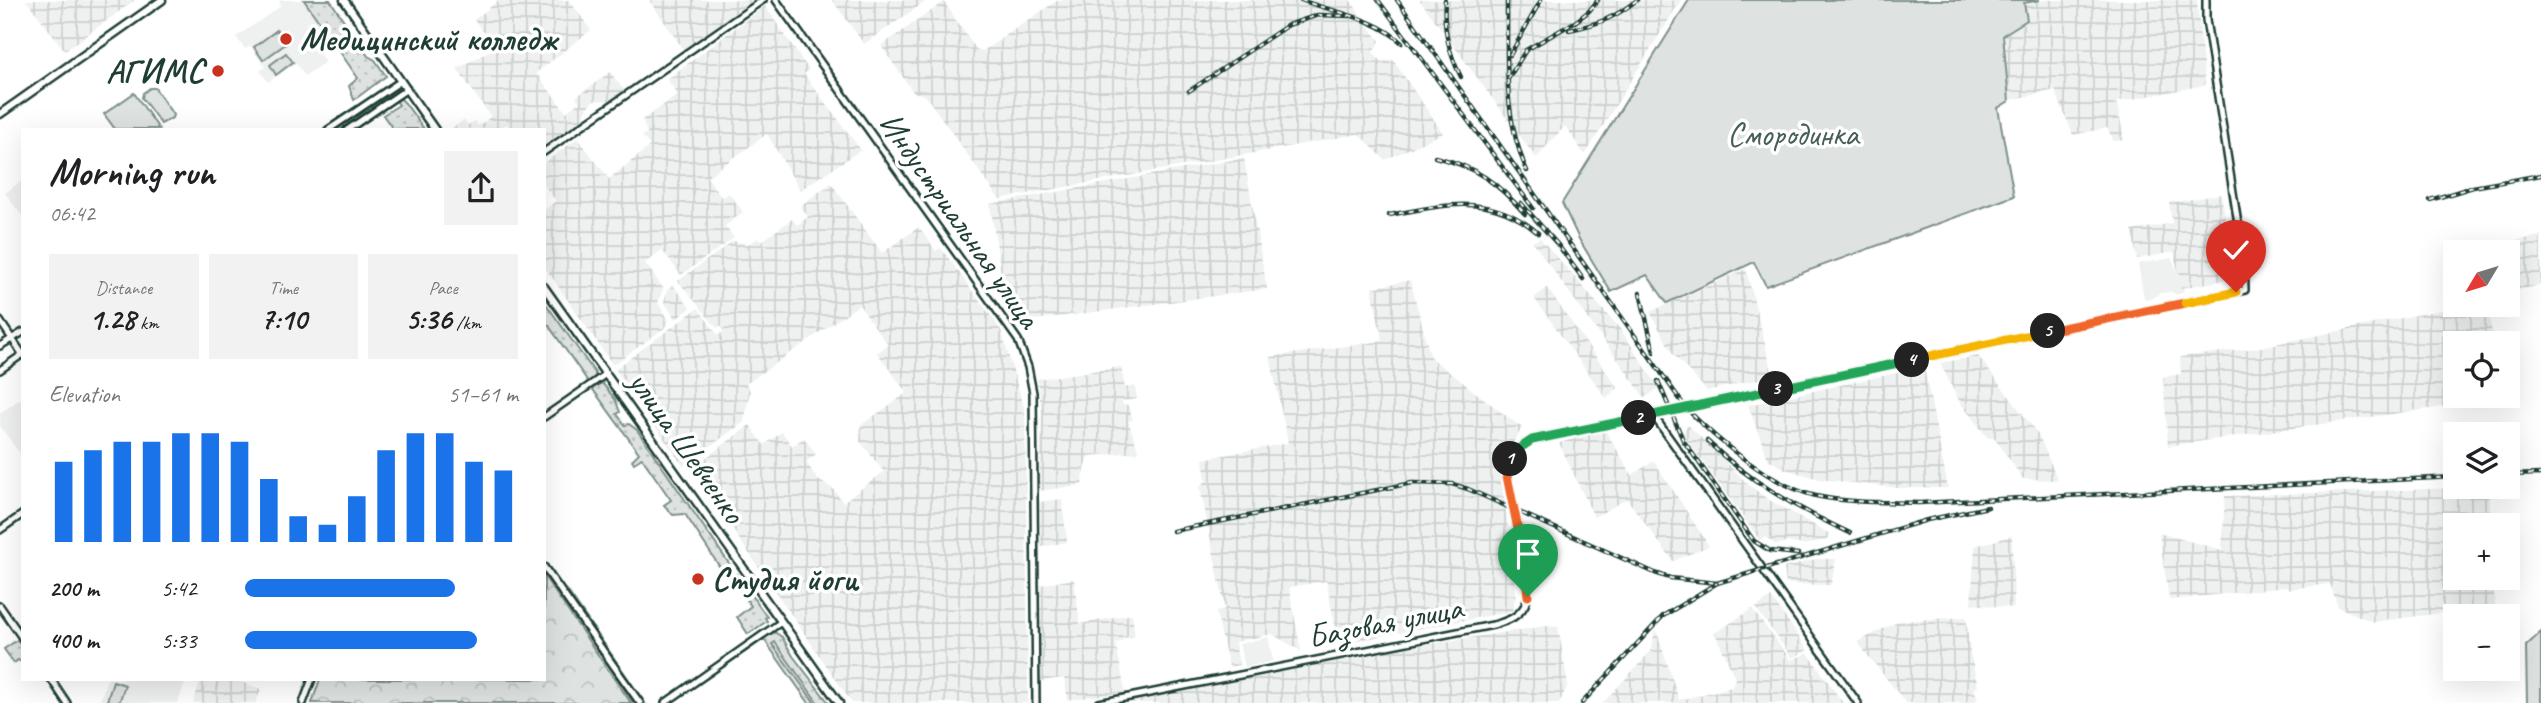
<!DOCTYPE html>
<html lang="en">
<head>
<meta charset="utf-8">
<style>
	:root { --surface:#fff; --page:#f2f2f2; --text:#202124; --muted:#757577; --accent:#1a73e8 }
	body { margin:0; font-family:Caveat,sans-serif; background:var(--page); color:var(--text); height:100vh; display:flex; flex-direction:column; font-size:26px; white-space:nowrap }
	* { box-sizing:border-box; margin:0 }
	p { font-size:23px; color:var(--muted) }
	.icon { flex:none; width:38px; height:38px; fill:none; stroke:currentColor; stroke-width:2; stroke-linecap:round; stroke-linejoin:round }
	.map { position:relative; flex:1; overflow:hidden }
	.panel { position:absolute; left:21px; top:128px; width:525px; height:553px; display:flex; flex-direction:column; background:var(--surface); border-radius:0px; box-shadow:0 7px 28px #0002 }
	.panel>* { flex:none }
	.needle { width:46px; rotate:232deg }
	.fabs { position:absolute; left:2443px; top:240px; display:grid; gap:14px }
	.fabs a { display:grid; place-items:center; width:77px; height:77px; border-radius:0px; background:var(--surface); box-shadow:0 7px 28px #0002; font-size:35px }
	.pin { position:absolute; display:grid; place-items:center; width:60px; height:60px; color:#fff; margin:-72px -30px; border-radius:50% 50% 50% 0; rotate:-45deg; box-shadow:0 0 7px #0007 }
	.pin .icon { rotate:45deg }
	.km { position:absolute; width:35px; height:35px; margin:-18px; border-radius:50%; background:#222; color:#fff; font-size:19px; line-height:35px; text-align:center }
	.round { display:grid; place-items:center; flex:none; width:74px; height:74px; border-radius:0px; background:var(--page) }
	.head { display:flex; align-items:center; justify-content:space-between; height:119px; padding:0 28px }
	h1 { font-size:38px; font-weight:600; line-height:52px }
	.figures { display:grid; grid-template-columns:repeat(3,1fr); gap:10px; height:119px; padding:7px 28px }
	.figures div { display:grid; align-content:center; border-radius:0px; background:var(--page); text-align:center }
	.figures b { font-size:30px; font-weight:600 }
	.figures small { font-size:19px; font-weight:400 }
	.figures p { font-size:19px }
	.chart { height:196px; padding:14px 28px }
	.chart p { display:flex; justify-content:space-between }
	.chart svg { width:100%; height:126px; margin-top:7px; stroke:var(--accent); stroke-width:6 }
	ul { padding:0 28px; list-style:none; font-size:23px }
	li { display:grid; grid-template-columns:112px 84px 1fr; align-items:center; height:52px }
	li i { height:18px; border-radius:9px; background:var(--accent) }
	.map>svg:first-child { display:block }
	.built { fill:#eef1f0 }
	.industrial { fill:url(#industrial-grid) }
	.grass { fill:url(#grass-dots); stroke:#7e908b; stroke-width:2 }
	.forest { fill:url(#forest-crowns); stroke:#7e908b; stroke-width:2 }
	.garden { fill:#dee3e2; stroke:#7e908b; stroke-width:2 }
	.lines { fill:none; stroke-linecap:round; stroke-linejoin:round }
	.secondary-casing { stroke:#1f3d34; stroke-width:10 }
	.primary-casing { stroke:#1f3d34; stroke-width:11 }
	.secondary { stroke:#fff; stroke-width:5 }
	.primary { stroke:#fff; stroke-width:6 }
	.rail-casing { stroke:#1f3d34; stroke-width:4.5 }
	.rail { stroke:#fff; stroke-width:2; stroke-dasharray:5; stroke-linecap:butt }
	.split-1-casing { stroke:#fff; stroke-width:14 }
	.split-2-casing { stroke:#fff; stroke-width:14 }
	.split-3-casing { stroke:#fff; stroke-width:14 }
	.split-4-casing { stroke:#fff; stroke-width:14 }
	.split-5-casing { stroke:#fff; stroke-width:14 }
	.split-6-casing { stroke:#fff; stroke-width:14 }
	.split-7-casing { stroke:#fff; stroke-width:14 }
	.split-1 { stroke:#f0652b; stroke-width:9 }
	.split-2 { stroke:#22a559; stroke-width:9 }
	.split-3 { stroke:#22a559; stroke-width:9 }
	.split-4 { stroke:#22a559; stroke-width:9 }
	.split-5 { stroke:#f5b400; stroke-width:9 }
	.split-6 { stroke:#f0652b; stroke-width:9 }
	.split-7 { stroke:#f5b400; stroke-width:9 }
	.poi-dot { fill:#c8321e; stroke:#fff; stroke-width:2.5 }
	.labels { text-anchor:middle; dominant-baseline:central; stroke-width:7; stroke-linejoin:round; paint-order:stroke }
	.poi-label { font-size:33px; font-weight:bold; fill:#1f3d34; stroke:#fff; text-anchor:start }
	.park-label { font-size:33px; fill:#455e57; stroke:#fff }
	.street-label { font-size:33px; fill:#1f3d34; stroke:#fff }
</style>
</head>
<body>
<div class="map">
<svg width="2541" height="703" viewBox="0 0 2541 703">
	<defs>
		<pattern id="industrial-grid" width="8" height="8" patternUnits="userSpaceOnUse" patternTransform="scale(1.75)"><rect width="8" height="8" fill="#eef1f0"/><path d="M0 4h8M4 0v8" fill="none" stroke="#ccd0ce"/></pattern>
		<pattern id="grass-dots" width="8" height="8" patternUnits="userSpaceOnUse" patternTransform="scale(1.75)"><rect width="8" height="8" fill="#dee3e2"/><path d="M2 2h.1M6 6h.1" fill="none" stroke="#bec4c2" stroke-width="1.8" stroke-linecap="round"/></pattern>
		<pattern id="forest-crowns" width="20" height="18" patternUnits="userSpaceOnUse" patternTransform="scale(1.75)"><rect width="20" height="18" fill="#dee3e2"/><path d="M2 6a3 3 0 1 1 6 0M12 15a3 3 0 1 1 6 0" fill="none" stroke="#bec4c2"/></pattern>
	</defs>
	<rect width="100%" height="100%" fill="#fff"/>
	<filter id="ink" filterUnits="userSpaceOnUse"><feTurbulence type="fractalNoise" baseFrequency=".0143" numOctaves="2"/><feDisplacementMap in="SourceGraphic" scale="14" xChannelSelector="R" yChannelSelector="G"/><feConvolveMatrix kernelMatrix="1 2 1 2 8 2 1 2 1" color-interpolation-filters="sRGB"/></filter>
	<g filter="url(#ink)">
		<g class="built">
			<path d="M281 0H307L335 42 319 53 325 62 305 76 296 63 268 82 260 71 265 67 250 46 245 49 236 37 281 6 279 1Z"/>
			<path d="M23 180V217L5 193Z"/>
			<path d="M2172 258 2184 291 2177 295 2172 292 2160 293 2150 300 2144 298 2138 264Z"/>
			<path d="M23 397V458L0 426V413Z"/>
			<path d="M1268 637 1273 661 1245 667 1239 644Z"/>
			<path d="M107 679H186L178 703H99Z"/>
		</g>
		<g class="industrial">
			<path d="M26 0H135L65 51Z"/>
			<path d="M499 0H569L591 30 536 73 566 112 580 102 576 97 610 72 625 92 610 103 604 100 593 101 586 108 584 120 544 148V130L511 129 507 124 498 129H451L464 120 468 125 475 121 478 126 491 117 457 69 496 47 474 20Z"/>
			<path d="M649 0H753L684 50Z"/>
			<path d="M832 0H928L864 44Z"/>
			<path d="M1058 0H1350L1380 41 1373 52 1380 61 1393 60 1443 133 1385 160 1359 134 999 199 925 95 913 92 881 46 944 2 976 49 983 51Z"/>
			<path d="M1420 0H1681L1585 155 1565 126 1536 158Z"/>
			<path d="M2046 0H2197L2205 85 2117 102 2124 140 2114 141 2107 128 2073 135 2055 90 2010 100 2004 36 2028 21 2025 4Z"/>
			<path d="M765 6 809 70 804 74 861 150 800 190 767 134 707 177 722 198 729 193 743 212 725 226 734 238 681 275 662 250 645 263 663 288 658 303 669 320 666 327 613 365 544 266V210L556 201 544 185V163L578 138 609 179 650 146 642 136 647 133 642 120 678 95 667 79Z"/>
			<path d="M1244 158 1267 289 1012 323 1006 306 990 204Z"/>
			<path d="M831 183 882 253 919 227 936 251 941 248 1001 330 1025 411 1028 703H852L691 469 750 425 764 445 782 432 792 446 804 438 816 454 806 462 818 480 833 489 843 502 884 472 860 441 861 425 907 393 877 353 888 345 859 305 746 384 750 391 744 422 683 466 615 369 698 308 718 335 724 332 721 326 717 328 678 281 733 241 748 244 758 238 762 241 792 219 797 225 808 217 800 206Z"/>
			<path d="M2221 194 2236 278 2181 288 2174 252 2137 259 2132 231 2172 223 2169 203Z"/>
			<path d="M2541 236V285L2508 292V252H2480L2479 247Z"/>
			<path d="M1540 238 1621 330 1659 388 1645 398 1533 242Z"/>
			<path d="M1746 269 1773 376 1707 391 1673 354 1650 312Z"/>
			<path d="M1410 280 1431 358 1522 428 1500 465 1516 592 1513 611 1339 644 1326 581 1289 587 1301 651 1272 634 1235 642 1239 665 1229 667 1216 612 1225 609 1200 487 1206 481 1203 459 1288 443 1270 357 1382 341 1372 288Z"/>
			<path d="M673 285 691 308 676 319 664 302 667 290Z"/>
			<path d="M1547 288 1618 388 1606 398 1534 298Z"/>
			<path d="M2465 305H2487L2494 343H2455V396H2505V398L2168 446 2163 377 2181 374 2180 357 2256 348Z"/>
			<path d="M1978 356 2038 434 2058 480 2023 479 1994 437 1988 438 1959 401 1940 363Z"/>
			<path d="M1121 367 1125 388 1135 386 1137 399 1122 401 1123 405H1128L1133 420 1128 421 1139 452 1088 456 1082 485 1039 491 1042 413 1037 379Z"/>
			<path d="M1924 367 1948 488H1898L1819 479 1785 469 1768 459 1748 405Z"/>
			<path d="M1688 425 1748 484 1766 498 1830 534 1827 540 1803 545 1787 542 1776 545 1766 537 1759 539 1682 433Z"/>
			<path d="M1605 430 1632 475 1654 461 1709 546 1673 561 1627 499 1594 517 1559 443Z"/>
			<path d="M2489 487 2491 525H2455V578H2493L2495 606 2373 622 2338 607 2330 584 2289 589 2286 587 2169 600 2159 533 2222 550 2225 496Z"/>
			<path d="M1062 499 1067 542 1041 547 1039 502Z"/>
			<path d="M2012 536 2014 608 1971 604 1975 546Z"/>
			<path d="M1816 559H1836L1831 585 1786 584 1784 568Z"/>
			<path d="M1074 579 1080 624 1132 614 1135 636 1123 638V641L1116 643 1125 692 1068 700 1064 678 1041 681 1040 585Z"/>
			<path d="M1771 597 1808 650 1792 658 1756 608Z"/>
			<path d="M1752 609 1791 660 1808 653 1843 703H1603L1652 650 1655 626 1679 700 1732 687 1735 678 1715 633Z"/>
			<path d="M1966 617 1970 653 1978 686 1974 689 1978 699 1972 703H1906L1857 642 1899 621Z"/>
			<path d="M1545 626 1558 627 1568 685 1559 703H1124L1410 647Z"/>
			<path d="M201 679H232L261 689 256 703H193Z"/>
		</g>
		<g class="grass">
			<path d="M304 0H330L368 56 375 60 386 76 354 100 349 86 358 78Z"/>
			<path d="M396 89V93L340 129 333 130Z"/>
			<path d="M401 99 405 103 424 129H393L383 115 399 105 396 100Z"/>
			<path d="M544 301 595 373V377L589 383 544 319Z"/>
			<path d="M602 383 615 399 620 412 617 414 625 425 629 424 637 430 730 565 723 572 685 514 673 515 664 505 671 500 642 458 634 463 632 460 639 453 592 388Z"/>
			<path d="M736 574 767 617 765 618 767 621 748 634 737 617 751 606 731 577Z"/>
			<path d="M567 590 645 703H642L565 591Z"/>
			<path d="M561 594 635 703H633Z"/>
			<path d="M773 631 782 637 793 656 829 703H809L763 638Z"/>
			<path d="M17 640 23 648V663L18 660 14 663 4 649Z"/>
		</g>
		<g class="forest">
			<path d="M544 576 631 703H312L320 679H544Z"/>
			<path d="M775 642 818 703H815L772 644Z"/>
		</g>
		<g class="garden">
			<path d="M1689 0H2040L2024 3 2027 20 2003 35 2009 101 1998 108 2014 196 1766 286 1754 262 1667 303 1647 275 1611 292 1579 239 1562 203Z"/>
			<path d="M277 30 287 43 263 60 254 47Z"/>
			<path d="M286 53 293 62 276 75 270 65Z"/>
			<path d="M150 88H155L173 115 172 118 161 124 142 98 143 93Z"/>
			<path d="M134 93 159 129H115L104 114Z"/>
			<path d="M2541 632V703H2527L2526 646Z"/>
			<path d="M113 681 125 685 119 703 107 701Z"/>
		</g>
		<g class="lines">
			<g class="secondary-casing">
				<g id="secondary">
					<path d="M776 0 1018 340 1028 367 1033 393 1036 703"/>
					<path d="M328 130 401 81"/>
					<path d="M347 130 407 89"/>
					<path d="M544 152 763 0"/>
					<path d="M0 321 23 355"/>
					<path d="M0 346 23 332"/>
					<path d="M0 370 23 354"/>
					<path d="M1653 415 1858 703"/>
					<path d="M544 417 606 374"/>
					<path d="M0 530 23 514"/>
					<path d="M544 567 640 703"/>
					<path d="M0 606 23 639"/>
					<path d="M51 679 67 703"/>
					<path d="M303 703 312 679"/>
					<path d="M665 703 781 622"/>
					<path d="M1099 703 1493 625C1508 621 1522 616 1527 600 1533 581 1512 500 1507 476 1509 457 1515 449 1532 440L2245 290 2244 262 2206 20V0"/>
				</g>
			</g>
			<g class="primary-casing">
				<g id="primary">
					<path d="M344 0 435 130"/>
					<path d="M0 114 162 0"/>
					<path d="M544 287 839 703"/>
				</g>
			</g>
			<use href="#secondary" class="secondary"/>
			<use href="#primary" class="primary"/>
			<g class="rail-casing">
				<g id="rail">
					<path d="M1301 0C1335 13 1375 17 1402 43"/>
					<path d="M1378 0 1533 208"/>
					<path d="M1397 0 1686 408C1716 440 1772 486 1816 496 1849 503 1885 502 1919 503L2455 477"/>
					<path d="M1445 0C1443 27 1448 52 1461 77"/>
					<path d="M1507 0C1508 61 1502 114 1527 171"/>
					<path d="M1569 30C1598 24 1613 19 1637 0"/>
					<path d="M1510 55 1541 0"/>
					<path d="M1508 79 1526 50 1575 22 1589 11 1598 0"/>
					<path d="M1189 91 1288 25 1318 15 1349 16"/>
					<path d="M1435 157C1475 166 1498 183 1525 214"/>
					<path d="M2430 200 2473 187 2541 175"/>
					<path d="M1521 203 1558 245 1583 279"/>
					<path d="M1389 215C1445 205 1491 192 1538 233"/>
					<path d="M1640 293 1654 352"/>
					<path d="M1658 381 1683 440 1754 541 1770 551 1798 554"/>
					<path d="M1707 441C1749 481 1798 509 1850 533"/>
					<path d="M2508 475 2541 474"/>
					<path d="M1173 531 1412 483 1452 484 1468 489 1655 573 1670 578 1717 583 1927 520 1988 507"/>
					<path d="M1582 703 1663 616 1717 583"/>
				</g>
			</g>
			<use href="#rail" class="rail"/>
		</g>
	</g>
	<g class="lines" filter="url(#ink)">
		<g class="split-1-casing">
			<path id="split-1" d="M1510 459 1507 476 1524 558 1528 596"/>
		</g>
		<g class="split-2-casing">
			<path id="split-2" d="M1510 459 1517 450 1532 440 1639 418"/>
		</g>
		<g class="split-3-casing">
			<path id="split-3" d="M1639 418 1776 389"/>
		</g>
		<g class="split-4-casing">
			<path id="split-4" d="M1776 389 1912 360"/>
		</g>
		<g class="split-5-casing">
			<path id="split-5" d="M1912 360 2048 331"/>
		</g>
		<g class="split-6-casing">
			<path id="split-6" d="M2048 331 2185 303"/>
		</g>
		<g class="split-7-casing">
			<path id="split-7" d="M2185 303 2236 292"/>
		</g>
		<use href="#split-1" class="split-1"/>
		<use href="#split-2" class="split-2"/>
		<use href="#split-3" class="split-3"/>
		<use href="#split-4" class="split-4"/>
		<use href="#split-5" class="split-5"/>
		<use href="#split-6" class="split-6"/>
		<use href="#split-7" class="split-7"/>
	</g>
	<g class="poi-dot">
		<circle cx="286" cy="39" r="7"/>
		<circle cx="218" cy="71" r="7"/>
		<circle cx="698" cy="579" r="7"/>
	</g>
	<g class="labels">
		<g class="poi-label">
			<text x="300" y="39">Медицинский колледж</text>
			<text x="204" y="71" text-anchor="end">АГИМС</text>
			<text x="712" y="579">Студия йоги</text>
		</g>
		<g class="park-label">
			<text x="1793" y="134">Смородинка</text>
		</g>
		<g class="street-label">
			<text transform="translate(960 220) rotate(55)">Индустриальная улица</text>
			<text transform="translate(687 447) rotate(55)">улица Шевченко</text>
			<text transform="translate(1385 622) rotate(-11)">Базовая улица</text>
		</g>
	</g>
</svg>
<div class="fabs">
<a><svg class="needle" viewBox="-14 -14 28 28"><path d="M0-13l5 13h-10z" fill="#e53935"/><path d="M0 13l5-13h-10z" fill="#757577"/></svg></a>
<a><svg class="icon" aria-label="locate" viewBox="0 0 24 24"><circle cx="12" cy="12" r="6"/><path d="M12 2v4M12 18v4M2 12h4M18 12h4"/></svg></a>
<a><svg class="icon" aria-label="layers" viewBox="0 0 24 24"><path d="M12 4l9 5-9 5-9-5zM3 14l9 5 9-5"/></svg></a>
<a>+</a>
<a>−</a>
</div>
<div class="pin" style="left:1528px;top:596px;background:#1e9e55"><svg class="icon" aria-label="arrive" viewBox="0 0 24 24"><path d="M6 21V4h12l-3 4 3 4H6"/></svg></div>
<div class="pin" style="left:2236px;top:292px;background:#d93025"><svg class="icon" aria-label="check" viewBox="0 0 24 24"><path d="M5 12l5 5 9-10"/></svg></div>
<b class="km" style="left:1510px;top:459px">1</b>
<b class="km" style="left:1639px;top:418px">2</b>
<b class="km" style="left:1776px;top:389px">3</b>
<b class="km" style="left:1912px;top:360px">4</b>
<b class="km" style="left:2048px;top:331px">5</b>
<section class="panel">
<div class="head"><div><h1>Morning run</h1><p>06:42</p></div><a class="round"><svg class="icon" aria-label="share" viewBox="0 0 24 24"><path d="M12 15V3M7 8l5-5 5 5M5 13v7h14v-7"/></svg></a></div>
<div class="figures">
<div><p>Distance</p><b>1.28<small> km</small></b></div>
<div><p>Time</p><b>7:10</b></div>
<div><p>Pace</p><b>5:36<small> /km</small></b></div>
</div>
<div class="chart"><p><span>Elevation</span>51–61 m</p>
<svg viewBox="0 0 160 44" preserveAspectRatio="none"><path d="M5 44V16M15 44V12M25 44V9M35 44V9M45 44V6M55 44V6M65 44V9M75 44V22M85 44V35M95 44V38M105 44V28M115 44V12M125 44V6M135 44V6M145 44V16M155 44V19"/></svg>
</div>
<ul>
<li><b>200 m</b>5:42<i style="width:77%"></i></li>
<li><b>400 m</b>5:33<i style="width:85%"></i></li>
</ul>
</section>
</div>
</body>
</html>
